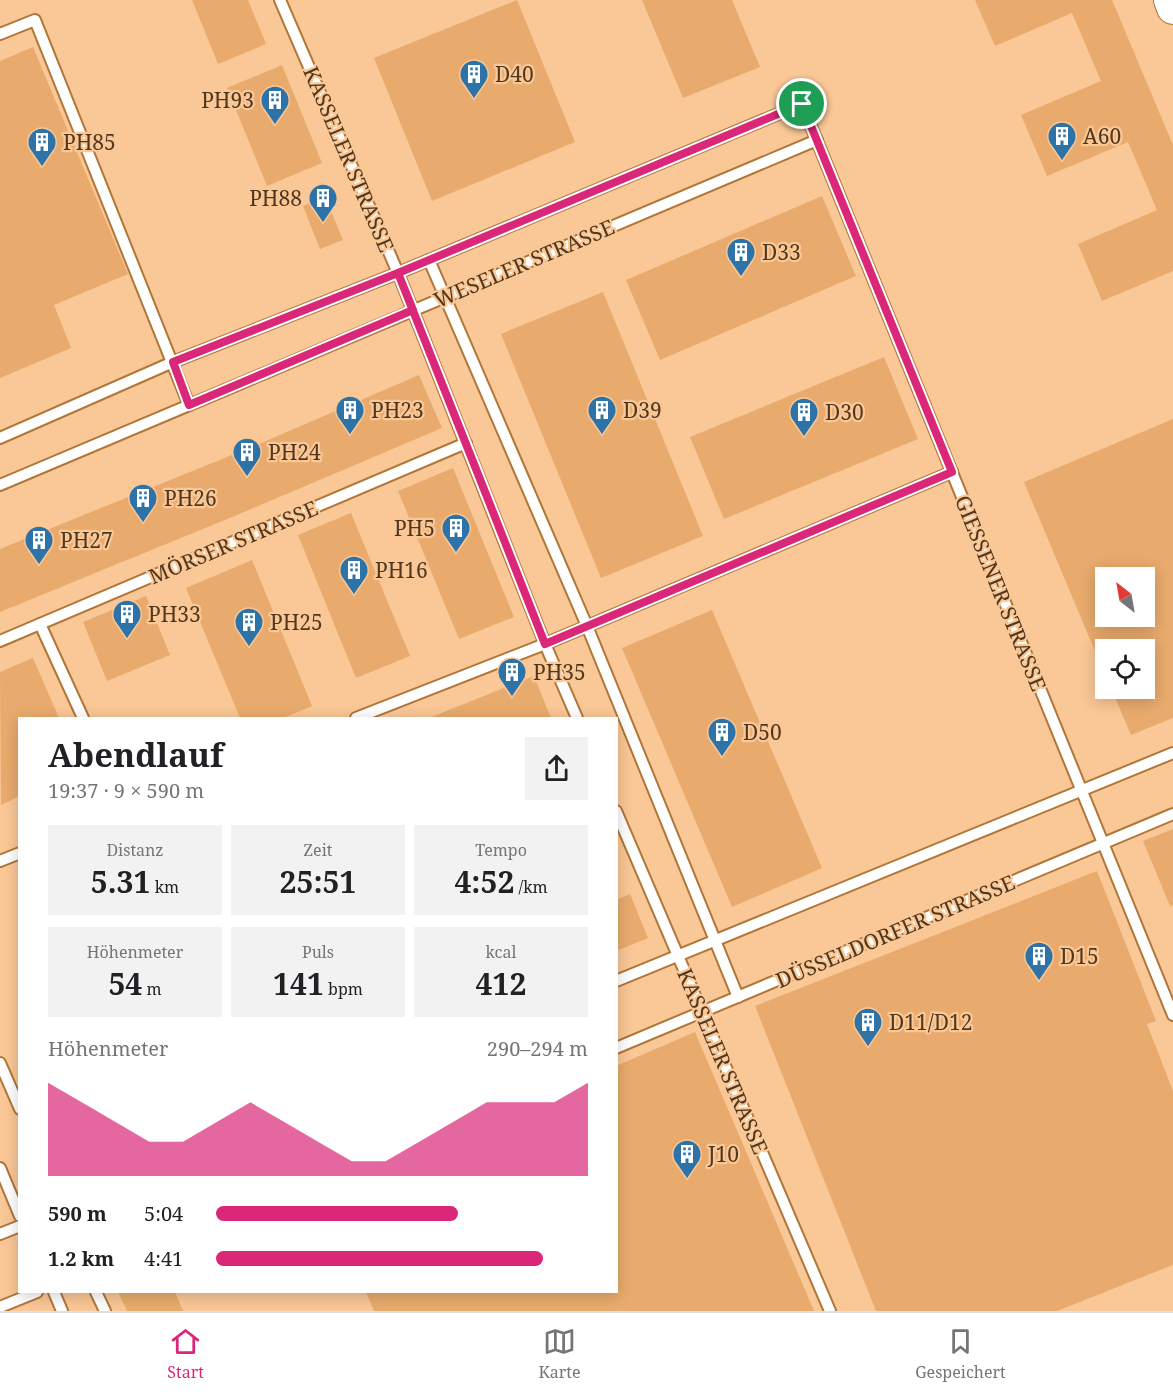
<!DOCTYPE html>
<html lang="de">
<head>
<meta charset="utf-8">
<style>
	:root { --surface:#fff; --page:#f2f2f2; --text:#202124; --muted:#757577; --line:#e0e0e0; --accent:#db2777 }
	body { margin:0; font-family:"Noto Serif",serif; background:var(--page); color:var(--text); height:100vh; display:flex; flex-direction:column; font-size:22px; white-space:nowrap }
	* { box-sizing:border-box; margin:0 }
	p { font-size:20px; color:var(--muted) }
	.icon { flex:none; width:33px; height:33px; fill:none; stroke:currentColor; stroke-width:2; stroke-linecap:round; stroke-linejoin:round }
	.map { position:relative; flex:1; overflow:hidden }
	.sheet { position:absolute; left:18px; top:717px; width:600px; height:576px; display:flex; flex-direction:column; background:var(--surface); border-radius:0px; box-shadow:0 3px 15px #0003 }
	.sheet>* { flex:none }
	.needle { width:39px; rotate:329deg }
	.fabs { position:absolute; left:1095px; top:567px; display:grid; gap:12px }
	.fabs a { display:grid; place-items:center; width:60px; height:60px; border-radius:0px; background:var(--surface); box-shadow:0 3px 15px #0003; font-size:30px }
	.pin { position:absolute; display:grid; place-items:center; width:51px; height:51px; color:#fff; margin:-26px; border:3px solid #fff; border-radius:50%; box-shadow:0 2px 6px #0007 }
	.round { display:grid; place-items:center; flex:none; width:63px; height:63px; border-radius:0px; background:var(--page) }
	.head { display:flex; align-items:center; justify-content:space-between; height:102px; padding:0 30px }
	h1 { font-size:33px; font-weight:700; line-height:45px }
	.metrics { display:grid; grid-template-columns:repeat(3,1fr); gap:9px; height:102px; padding:6px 30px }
	.metrics div { display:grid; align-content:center; border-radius:0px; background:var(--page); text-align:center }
	.metrics b { font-size:30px; font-weight:700 }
	.metrics small { font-size:16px; font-weight:400 }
	.metrics p { font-size:16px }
	.chart { height:168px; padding:12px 30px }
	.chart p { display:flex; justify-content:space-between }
	.chart svg { width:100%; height:108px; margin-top:6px; fill:var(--accent); opacity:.7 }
	ul { padding:0 30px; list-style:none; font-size:20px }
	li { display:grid; grid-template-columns:96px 72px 1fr; align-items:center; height:45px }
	li i { height:15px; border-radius:8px; background:var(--accent) }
	.dock { display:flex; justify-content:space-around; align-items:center; height:84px; border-top:2px solid var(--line); background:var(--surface); font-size:16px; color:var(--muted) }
	.dock a { display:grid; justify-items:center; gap:3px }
	.dock .current { color:var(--accent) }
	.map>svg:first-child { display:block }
	.building { fill:#e9ab6d; fill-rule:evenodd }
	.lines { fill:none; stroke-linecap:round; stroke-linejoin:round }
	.lane-casing { stroke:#b17638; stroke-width:14 }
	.secondary-casing { stroke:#b17638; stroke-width:34 }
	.lane { stroke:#fff; stroke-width:10 }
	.secondary { stroke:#fff; stroke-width:32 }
	.route-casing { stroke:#fff; stroke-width:12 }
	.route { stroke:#db2777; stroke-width:8 }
	.labels { text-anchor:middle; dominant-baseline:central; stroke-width:4.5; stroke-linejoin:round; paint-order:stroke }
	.poi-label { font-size:21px; fill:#50371d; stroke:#fac796; text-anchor:start }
	.street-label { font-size:21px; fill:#50371d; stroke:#fac796 }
</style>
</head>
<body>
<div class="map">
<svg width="1173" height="1311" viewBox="0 0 1173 1311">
	<rect width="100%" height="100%" fill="#fac796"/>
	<g class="building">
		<path d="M192 0H248L266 44 218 64Z"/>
		<path d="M517 0 575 142 432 201 374 58Z"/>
		<path d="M642 0H732L760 67 683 98Z"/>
		<path d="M975 0H1112L1173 145V271L1102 301 1078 244 1157 210 1128 142 1047 176 1021 115 1101 81 1072 13 995 46Z"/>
		<path d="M33 47 128 274 54 305 71 348 0 378V61Z"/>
		<path d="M282 65 322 163 267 186 227 88Z"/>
		<path d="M822 196 856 276 660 360 626 280Z"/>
		<path d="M325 197 343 240 320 249 303 206Z"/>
		<path d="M603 292 703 536 601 578 501 334Z"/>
		<path d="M884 357 918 439 724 519 690 437Z"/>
		<path d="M419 375 442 428 237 515 0 612V549L259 444Z"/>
		<path d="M1173 419V718L1131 735 1111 688H1144V650H1106L1105 675 1024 482ZM1106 578H1144V616H1106Z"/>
		<path d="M453 468 514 617 459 639 398 491Z"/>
		<path d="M351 513 410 656 356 678 298 535Z"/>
		<path d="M252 560 312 706 283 718H240L186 588Z"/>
		<path d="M146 596 170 655 107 681 83 622Z"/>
		<path d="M712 610 822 868 732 907 622 648Z"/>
		<path d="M33 658 59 718H20V796L1 805 0 672Z"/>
		<path d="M534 676 551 718H429Z"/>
		<path d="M1173 829V905L1170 906 1143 841Z"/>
		<path d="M1097 871 1156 1021 1147 1024 1173 1091V1265L1057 1311H876L755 1006Z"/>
		<path d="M630 894 648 938 616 951V900Z"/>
		<path d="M695 1032 814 1311H374L366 1292H616V1066Z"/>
		<path d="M118 1292H175L183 1311H127Z"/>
	</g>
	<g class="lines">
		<g class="lane-casing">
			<g id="lane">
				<path d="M280 0 398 273 545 644 577 718"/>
				<path d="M0 34 35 20 189 405"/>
				<path d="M429 260 587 626 738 997"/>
				<path d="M0 438 173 362 398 273 802 104 1173 1015"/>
				<path d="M0 485 817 140"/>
				<path d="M40 624 83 718"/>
				<path d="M0 641 466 443"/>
				<path d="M356 718 545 644 952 472"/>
				<path d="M616 811 830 1311"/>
				<path d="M0 861 20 853"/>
				<path d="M616 981 1173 753"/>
				<path d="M616 1048 1173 814"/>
				<path d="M0 1063 20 1109"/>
				<path d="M0 1168 20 1216"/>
				<path d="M0 1234 20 1226"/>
				<path d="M54 1292 62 1311"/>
				<path d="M96 1292 105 1311"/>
				<path d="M0 1307 37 1292"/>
			</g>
		</g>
		<g class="secondary-casing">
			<path id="secondary" d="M1170 0 1173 8"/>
		</g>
		<use href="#lane" class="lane"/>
		<use href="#secondary" class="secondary"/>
	</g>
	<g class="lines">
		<g class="route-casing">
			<path id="route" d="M802 104 398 273 413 310 189 405 173 362 398 273C448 397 496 520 545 644L952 472 802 104"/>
		</g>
		<use href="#route" class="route"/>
	</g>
	<defs>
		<g id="building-pin" transform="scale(1.5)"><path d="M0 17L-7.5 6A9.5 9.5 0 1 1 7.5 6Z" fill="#2d73a8" stroke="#fac796"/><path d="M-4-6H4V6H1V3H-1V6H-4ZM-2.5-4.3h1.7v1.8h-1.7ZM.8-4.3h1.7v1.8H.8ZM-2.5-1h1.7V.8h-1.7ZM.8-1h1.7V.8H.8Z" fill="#fff"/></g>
	</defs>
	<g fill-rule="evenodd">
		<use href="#building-pin" x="474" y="74"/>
		<use href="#building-pin" x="275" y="100"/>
		<use href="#building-pin" x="1062" y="136"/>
		<use href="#building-pin" x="42" y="142"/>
		<use href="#building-pin" x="323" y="198"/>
		<use href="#building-pin" x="741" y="252"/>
		<use href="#building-pin" x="350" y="410"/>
		<use href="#building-pin" x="602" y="410"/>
		<use href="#building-pin" x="804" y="412"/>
		<use href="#building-pin" x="247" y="452"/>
		<use href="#building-pin" x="143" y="498"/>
		<use href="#building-pin" x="456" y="528"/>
		<use href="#building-pin" x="39" y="540"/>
		<use href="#building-pin" x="354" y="570"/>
		<use href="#building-pin" x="127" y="614"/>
		<use href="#building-pin" x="249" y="622"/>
		<use href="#building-pin" x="512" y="672"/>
		<use href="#building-pin" x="722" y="732"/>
		<use href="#building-pin" x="1039" y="956"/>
		<use href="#building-pin" x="868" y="1022"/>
		<use href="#building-pin" x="687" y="1154"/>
	</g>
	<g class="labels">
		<g class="poi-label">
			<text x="495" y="74">D40</text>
			<text x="254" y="100" text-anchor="end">PH93</text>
			<text x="1083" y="136">A60</text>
			<text x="63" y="142">PH85</text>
			<text x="302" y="198" text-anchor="end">PH88</text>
			<text x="762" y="252">D33</text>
			<text x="371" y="410">PH23</text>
			<text x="623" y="410">D39</text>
			<text x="825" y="412">D30</text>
			<text x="268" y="452">PH24</text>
			<text x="164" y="498">PH26</text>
			<text x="435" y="528" text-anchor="end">PH5</text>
			<text x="60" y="540">PH27</text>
			<text x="375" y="570">PH16</text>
			<text x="148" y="614">PH33</text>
			<text x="270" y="622">PH25</text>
			<text x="533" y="672">PH35</text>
			<text x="743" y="732">D50</text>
			<text x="1060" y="956">D15</text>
			<text x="889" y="1022">D11/D12</text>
			<text x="708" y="1154">J10</text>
		</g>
		<g class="street-label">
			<text transform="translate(349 159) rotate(67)">KASSELER STRASSE</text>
			<text transform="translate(524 263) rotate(-23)">WESELER STRASSE</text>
			<text transform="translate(233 542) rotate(-23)">MÖRSER STRASSE</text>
			<text transform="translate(1001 593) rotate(68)">GIESSENER STRASSE</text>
			<text transform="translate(895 931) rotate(-23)">DÜSSELDORFER STRASSE</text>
			<text transform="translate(723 1061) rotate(67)">KASSELER STRASSE</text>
		</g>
	</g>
</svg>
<div class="fabs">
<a><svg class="needle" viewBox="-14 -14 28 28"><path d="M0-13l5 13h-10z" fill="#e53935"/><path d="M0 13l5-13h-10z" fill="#757577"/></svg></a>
<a><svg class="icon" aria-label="locate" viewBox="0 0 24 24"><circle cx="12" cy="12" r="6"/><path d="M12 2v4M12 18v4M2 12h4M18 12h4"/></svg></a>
</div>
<div class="pin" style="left:802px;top:104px;background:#1e9e55"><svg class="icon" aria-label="arrive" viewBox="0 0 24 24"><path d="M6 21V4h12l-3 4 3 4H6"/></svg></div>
<section class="sheet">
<div class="head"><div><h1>Abendlauf</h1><p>19:37 · 9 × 590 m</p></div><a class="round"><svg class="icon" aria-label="share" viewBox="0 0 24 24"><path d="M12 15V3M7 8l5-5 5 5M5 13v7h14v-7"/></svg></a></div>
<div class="metrics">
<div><p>Distanz</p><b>5.31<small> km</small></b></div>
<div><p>Zeit</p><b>25:51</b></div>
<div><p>Tempo</p><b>4:52<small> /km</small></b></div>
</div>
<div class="metrics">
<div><p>Höhenmeter</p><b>54<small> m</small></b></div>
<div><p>Puls</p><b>141<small> bpm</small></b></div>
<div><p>kcal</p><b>412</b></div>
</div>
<div class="chart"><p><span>Höhenmeter</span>290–294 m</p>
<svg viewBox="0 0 160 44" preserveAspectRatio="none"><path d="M0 44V6L10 14L20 22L30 30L40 30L50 22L60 14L70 22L80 30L90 38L100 38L110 30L120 22L130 14L140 14L150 14L160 6V44z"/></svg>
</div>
<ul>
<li><b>590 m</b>5:04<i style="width:65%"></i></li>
<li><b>1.2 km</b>4:41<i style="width:88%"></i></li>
</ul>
</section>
</div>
<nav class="dock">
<a class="current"><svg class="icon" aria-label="home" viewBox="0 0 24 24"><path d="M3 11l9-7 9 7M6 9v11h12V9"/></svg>Start</a>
<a><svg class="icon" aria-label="map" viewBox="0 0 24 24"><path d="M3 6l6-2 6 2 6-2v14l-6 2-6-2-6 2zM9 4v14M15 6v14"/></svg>Karte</a>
<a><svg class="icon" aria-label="saved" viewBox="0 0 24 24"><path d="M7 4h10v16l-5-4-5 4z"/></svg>Gespeichert</a>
</nav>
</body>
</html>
